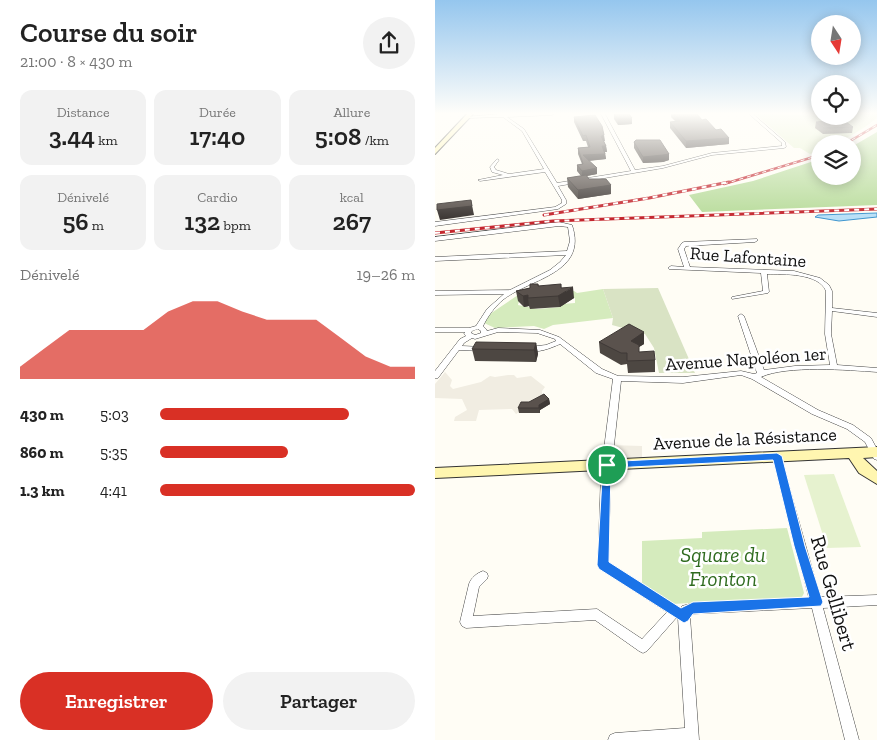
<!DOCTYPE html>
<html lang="fr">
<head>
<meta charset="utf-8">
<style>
	:root { --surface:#fff; --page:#f2f2f2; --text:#222; --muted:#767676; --accent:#d93025 }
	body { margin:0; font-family:"Zilla Slab",serif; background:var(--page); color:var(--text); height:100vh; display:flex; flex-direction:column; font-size:19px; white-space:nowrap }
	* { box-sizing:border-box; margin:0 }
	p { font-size:16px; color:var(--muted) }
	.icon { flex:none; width:28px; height:28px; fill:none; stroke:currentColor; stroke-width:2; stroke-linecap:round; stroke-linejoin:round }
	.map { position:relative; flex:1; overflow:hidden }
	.panel { display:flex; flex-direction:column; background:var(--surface); width:435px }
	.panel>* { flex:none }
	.needle { width:32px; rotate:168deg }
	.controls { position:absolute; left:376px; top:15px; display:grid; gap:10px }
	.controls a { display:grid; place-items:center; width:50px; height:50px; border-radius:50%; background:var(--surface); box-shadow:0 2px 12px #0003; font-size:25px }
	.pin { position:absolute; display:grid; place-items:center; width:42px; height:42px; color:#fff; margin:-21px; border:2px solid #fff; border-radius:50%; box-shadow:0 1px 5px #0007 }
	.round { display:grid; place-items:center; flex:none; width:52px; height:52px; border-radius:26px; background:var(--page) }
	.overview { display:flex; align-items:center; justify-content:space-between; height:85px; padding:0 20px }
	h1 { font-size:28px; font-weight:600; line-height:38px }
	.stats { display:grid; grid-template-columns:repeat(3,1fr); gap:8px; height:85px; padding:5px 20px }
	.stats div { display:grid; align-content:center; border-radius:12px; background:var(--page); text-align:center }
	.stats b { font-size:25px; font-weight:600 }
	.stats small { font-size:14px; font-weight:400 }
	.stats p { font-size:14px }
	.chart { height:140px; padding:10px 20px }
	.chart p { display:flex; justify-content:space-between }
	.chart svg { width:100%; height:90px; margin-top:5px; fill:var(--accent); opacity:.7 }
	.primary-button { display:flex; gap:10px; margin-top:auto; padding:10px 20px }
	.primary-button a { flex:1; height:58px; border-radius:30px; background:var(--accent); color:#fff; font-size:20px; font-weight:600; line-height:58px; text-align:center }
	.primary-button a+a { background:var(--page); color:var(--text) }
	ul { padding:0 20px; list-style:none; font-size:16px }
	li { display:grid; grid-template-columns:80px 60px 1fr; align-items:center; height:38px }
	li i { height:12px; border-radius:6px; background:var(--accent) }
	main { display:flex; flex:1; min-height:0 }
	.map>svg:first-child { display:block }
	.green { fill:#d5ebbd; fill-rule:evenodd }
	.forest { fill:#b9dc9c }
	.cemetery { fill:#d9e3c4 }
	.pitch { fill:#e6f2cf }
	.plaza { fill:#f1ede2 }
	.water { fill:#b9e0f7; stroke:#3f96cf }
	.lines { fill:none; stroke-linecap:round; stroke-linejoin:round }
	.street-casing { stroke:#444; stroke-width:1 }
	.secondary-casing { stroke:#333; stroke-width:2 }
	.street { fill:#fff; fill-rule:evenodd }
	.secondary { fill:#fff6b0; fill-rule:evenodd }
	.rail-far1-casing { stroke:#c4262e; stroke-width:2.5 }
	.rail-casing { stroke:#c4262e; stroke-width:3 }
	.rail-far1 { stroke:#fff; stroke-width:1; stroke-dasharray:4; stroke-linecap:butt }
	.rail { stroke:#fff; stroke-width:2; stroke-dasharray:5; stroke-linecap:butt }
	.wall { fill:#4d4742 }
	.shaded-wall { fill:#3f3936 }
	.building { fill:#5a524d; stroke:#3f3936 }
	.route { fill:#1a73e8; stroke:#fff; fill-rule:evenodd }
	.labels { text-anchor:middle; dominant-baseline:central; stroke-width:5; stroke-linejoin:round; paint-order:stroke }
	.street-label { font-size:18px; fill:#111; stroke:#fff }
	.near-park-label { font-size:21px; font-style:italic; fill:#2f6b1f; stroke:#fff }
	.near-street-label { font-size:21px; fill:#111; stroke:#fff }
</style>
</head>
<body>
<main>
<section class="panel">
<div class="overview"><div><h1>Course du soir</h1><p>21:00 · 8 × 430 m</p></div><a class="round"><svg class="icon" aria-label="share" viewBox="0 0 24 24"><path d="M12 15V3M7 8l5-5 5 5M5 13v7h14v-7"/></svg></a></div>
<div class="stats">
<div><p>Distance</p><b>3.44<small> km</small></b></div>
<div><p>Durée</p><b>17:40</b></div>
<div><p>Allure</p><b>5:08<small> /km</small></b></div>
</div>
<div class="stats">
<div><p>Dénivelé</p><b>56<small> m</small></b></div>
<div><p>Cardio</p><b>132<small> bpm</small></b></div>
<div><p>kcal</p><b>267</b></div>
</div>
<div class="chart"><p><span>Dénivelé</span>19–26 m</p>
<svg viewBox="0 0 160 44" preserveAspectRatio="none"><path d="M0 44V38L10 29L20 20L30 20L40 20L50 20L60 11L70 6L80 6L90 11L100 15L110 15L120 15L130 24L140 33L150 38L160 38V44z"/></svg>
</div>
<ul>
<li><b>430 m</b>5:03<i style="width:74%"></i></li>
<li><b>860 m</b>5:35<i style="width:50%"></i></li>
<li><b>1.3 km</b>4:41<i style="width:100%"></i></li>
</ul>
<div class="primary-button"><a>Enregistrer</a><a>Partager</a></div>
</section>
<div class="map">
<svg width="442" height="740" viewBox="0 0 442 740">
	<rect width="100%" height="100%" fill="#fffdf5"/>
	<g class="green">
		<path d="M168 289 178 318 118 325 109 329 99 326 60 328 49 323 52 316 89 291H139L142 293ZM140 298V303L127 304 126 307 103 309 83 305 84 301Z"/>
		<path d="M352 528 369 593 367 597 237 604 207 584V541L267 538V532Z"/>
	</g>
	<path class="forest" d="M442 132V205L267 212 254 195 318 181 385 159V176H418V146Z"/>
	<path class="cemetery" d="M223 288 260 373H224L219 348 210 334 177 325 178 318 168 289Z"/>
	<g class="pitch">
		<path d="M320 114 418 116V114H442V118C425 131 407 144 385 144V150L375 154 365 148H359Z"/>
		<path d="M399 474 426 547 392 548 369 475Z"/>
	</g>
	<g class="plaza">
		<path d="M10 372 17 380 15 386 18 389 46 382 55 376 60 377 73 375H79L82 378 96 376 110 387 107 391V397L81 414 77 409 44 410 41 421H19L20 417 32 410 27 399 0 398V384Z"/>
		<path d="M174 445 207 446V463L172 465Z"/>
	</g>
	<path class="water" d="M442 213V217L404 221 380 217 383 215Z"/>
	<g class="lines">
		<g class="street-casing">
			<g id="street">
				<path d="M65 114H119L117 115 72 117 89 129 122 183 196 171 166 114H170L200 170 228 166 277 153 347 146V143L314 114H318L350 142 351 147 349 148 277 155 228 168 123 186 131 200V204L123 209 0 226V222L120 207 127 203V200L110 172 45 181 43 180 68 175 57 172 55 167 62 159 64 160 59 167 61 170 74 174 109 169 87 131 68 117 32 118 30 117Z"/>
				<path d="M124 222 137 225C153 273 97 278 69 299 60 306 53 316 48 326L51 329 52 331 63 328 105 330 124 337 167 369 183 376 248 377 306 371 319 374 322 373 303 316 306 314 309 316 329 370 360 366 395 365 390 334 391 291C384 273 348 274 332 274L334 292 333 293 297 299V297L328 291 326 273 234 269 233 268 236 266 249 267 243 249 247 243 249 242 322 239 323 240 320 242 251 246 249 249 255 267 359 271 385 278 394 285 397 291V308L442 313V317L397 311 396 334 402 365 442 368V372C413 370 352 365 326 377L383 410 418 425 436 438 442 449V460L439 459 430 442 412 429 377 414 317 379 306 375 248 383 186 381 176 472 173 563 246 609 247 606 258 603 374 598 338 456 339 454 342 453 345 454 385 597 442 595V605L388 608 424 740H410L377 608 255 614V617L264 740H173L175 735 180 733 250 728 243 618H241L212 651 208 653 204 651 160 620 31 628 27 626 25 622 34 584C36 578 42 573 48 571L52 573 53 576 52 579 44 587 38 616 162 609 207 639 232 612 164 568 163 565 166 472 178 379 161 373 125 344C116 348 100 355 90 349L94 347 111 345 121 341 120 339 102 333 63 332 40 339 37 338 29 343 27 346 48 347 52 349 48 351 24 350 3 378H0V371L25 339 31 336 29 334 30 332H0V328H34L41 326 52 309 69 294 0 295V291L75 290 115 270 125 262 131 255 0 261V257L132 251 135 241 133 227 124 226 0 241V237ZM43 329 46 331V333L40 335 36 333 37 331Z"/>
			</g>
		</g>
		<g class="secondary-casing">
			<g id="secondary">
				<path d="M32 114H38L0 154V148Z"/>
				<path d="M442 447V457L428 458 442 471V484L424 473 414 458 0 478V468Z"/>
			</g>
		</g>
		<use href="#street" class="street"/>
		<use href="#secondary" class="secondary"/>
		<g class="rail-far1-casing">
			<g id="rail-far1">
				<path d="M410 144 442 125"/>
				<path d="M289 184 385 155"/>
			</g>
		</g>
		<g class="rail-casing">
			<g id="rail">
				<path d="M109 215 214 198 294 182"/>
				<path d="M0 233 118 221 442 209"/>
			</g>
		</g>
		<use href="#rail-far1" class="rail-far1"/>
		<use href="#rail" class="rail"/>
	</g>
	<g class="wall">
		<path d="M179 114H194L197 118V124L183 125 179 119Z"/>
		<path d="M236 114H262L267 120 294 138V144L251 148 235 128V122L240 121 236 117Z"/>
		<path d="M139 117 170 141H169L171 146 172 152H170L171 159 154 161 162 174 151 176 154 179 176 185V194L143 199 133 187 132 178 146 176 142 171V165L147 164 143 154V148L153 147 151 141H148L139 122Z"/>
		<path d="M381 122 418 127 417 133 388 134 380 128Z"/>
		<path d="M199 142 234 154V160L228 162 208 163 199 148Z"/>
		<path d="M103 284 104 286 127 288 139 298 125 307 95 309 94 306 89 307 83 301 81 291 95 288Z"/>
		<path d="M209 332V344L204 347V352L220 360V372L193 373 192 364 186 365 165 353 164 342Z"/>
		<path d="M101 343 103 354 101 362 40 361 37 349Z"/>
		<path d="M114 399 115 404 105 410V413H84L83 408 94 402Z"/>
	</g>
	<g class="shaded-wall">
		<path d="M197 118V124L183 125V119Z"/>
		<path d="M169 135 170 141H166V136Z"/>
		<path d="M294 138V144L251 148V141Z"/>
		<path d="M167 146H171L172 152H168Z"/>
		<path d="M170 154 171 159 149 161 148 155Z"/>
		<path d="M234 154V160L228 162 208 163V157Z"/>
		<path d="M162 168V174L147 177V171Z"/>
		<path d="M176 185V194L143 199V190Z"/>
		<path d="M36 200 39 215 5 220 2 210Z"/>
		<path d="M126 284 127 294 138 287 139 298 125 307 123 296Z"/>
		<path d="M93 295V298L94 306 89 307 88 296Z"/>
		<path d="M209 332V344L204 347V363V352L196 341Z"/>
		<path d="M101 343 103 354 101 362 99 350Z"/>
		<path d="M114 399 115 404 105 410V413L104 405Z"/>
	</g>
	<g class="building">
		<path d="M179 114H194L197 118 183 119Z"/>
		<path d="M239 114H262L267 120 271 119 281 130 286 129 294 138 251 141 235 122 245 121Z"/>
		<path d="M160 115 167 126 169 135 166 136 171 146H167L170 154 148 155 162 168 147 171 142 165 148 164 143 148 155 147 151 135 148 136 139 117Z"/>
		<path d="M408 120 418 127 389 128 381 122Z"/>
		<path d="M201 140H225L234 154 228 155 208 157 199 142Z"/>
		<path d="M151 175 154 179H171L176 185 143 190 132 178Z"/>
		<path d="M36 200 37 206 2 210V204Z"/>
		<path d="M95 284H103V286L126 284V288L138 287 123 296 93 298V295L88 296 81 291 95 288Z"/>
		<path d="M194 324 209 332 196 341 204 345V352L219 351 220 360 192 361V353H186L164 342Z"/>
		<path d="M41 342 101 343 99 350 37 349Z"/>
		<path d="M109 394 114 399 104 405V408H83L86 402H94Z"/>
	</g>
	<linearGradient id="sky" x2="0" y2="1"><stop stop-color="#95c6ee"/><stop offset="0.52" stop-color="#fffefa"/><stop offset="1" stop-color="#fffefa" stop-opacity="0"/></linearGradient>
	<rect width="442" height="218" fill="url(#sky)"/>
	<path class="route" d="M342 453 347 456 370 546 388 602 386 606 258 614 253 621 249 623 164 569 162 565 168 462ZM338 460 359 546 374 597 258 602 246 608 174 562 176 468Z"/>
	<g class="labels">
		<g class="street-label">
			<text transform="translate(313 257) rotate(4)">Rue Lafontaine</text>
			<text transform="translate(311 359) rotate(-4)">Avenue Napoléon 1er</text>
			<text transform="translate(310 439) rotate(-3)">Avenue de la Résistance</text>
		</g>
		<g class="near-park-label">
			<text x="288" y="554">Square du<tspan x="288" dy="24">Fronton</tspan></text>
		</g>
		<g class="near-street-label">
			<text transform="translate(399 593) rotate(74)">Rue Gellibert</text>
		</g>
	</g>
</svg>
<div class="controls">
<a><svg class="needle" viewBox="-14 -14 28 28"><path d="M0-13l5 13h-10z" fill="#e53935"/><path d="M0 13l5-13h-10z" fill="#767676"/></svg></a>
<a><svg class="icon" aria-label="locate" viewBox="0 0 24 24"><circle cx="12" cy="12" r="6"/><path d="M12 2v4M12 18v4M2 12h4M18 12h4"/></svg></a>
<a><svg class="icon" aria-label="layers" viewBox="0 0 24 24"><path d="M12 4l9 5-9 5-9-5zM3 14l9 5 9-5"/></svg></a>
</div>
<div class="pin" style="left:172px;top:465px;background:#1e9e55"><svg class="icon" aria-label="arrive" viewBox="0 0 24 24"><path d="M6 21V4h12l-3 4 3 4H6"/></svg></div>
</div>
</main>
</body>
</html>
